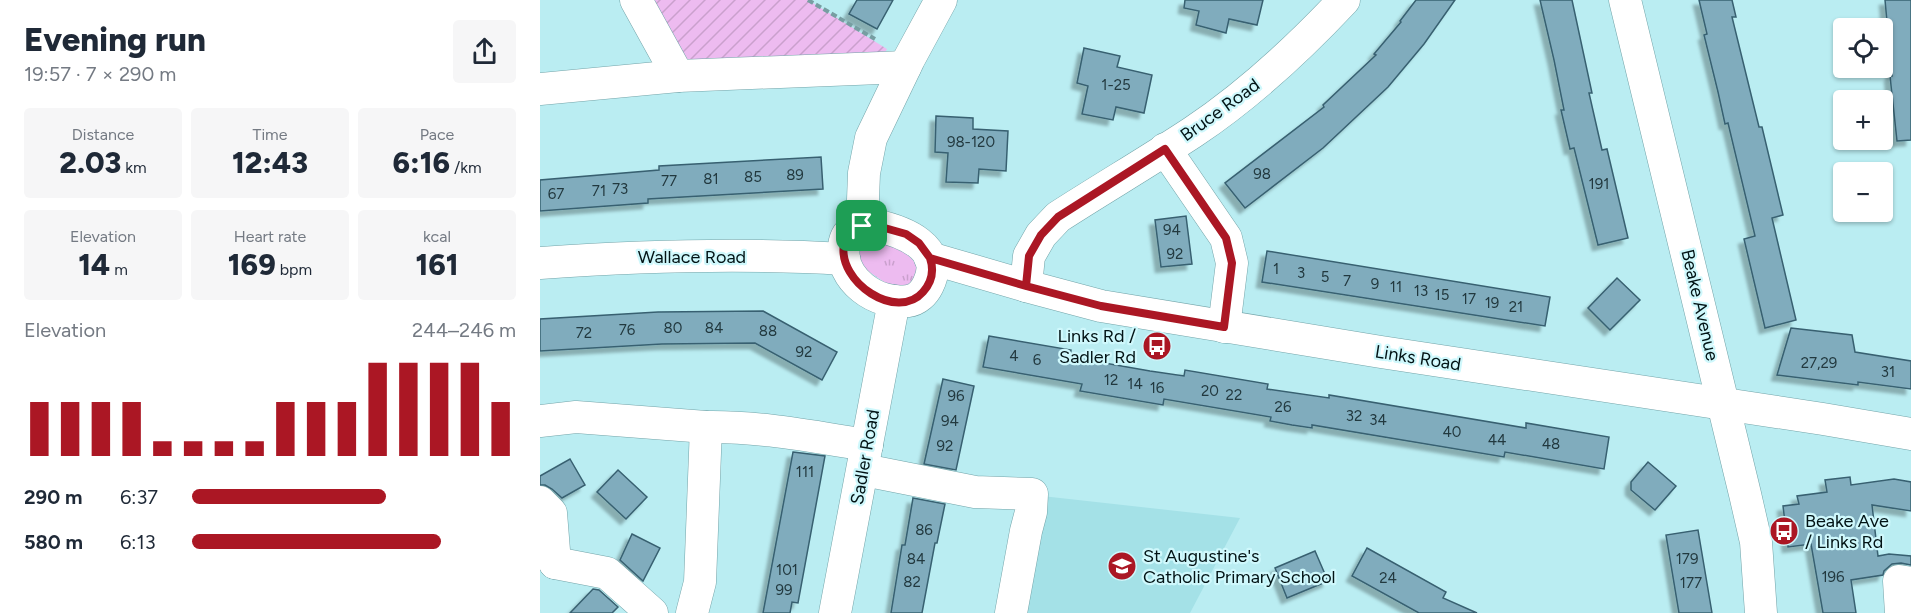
<!DOCTYPE html>
<html lang="en">
<head>
<meta charset="utf-8">
<style>
	:root { --surface:#fff; --page:#f6f6f7; --text:#1f2937; --muted:#747a83; --accent:#ab1724 }
	body { margin:0; font-family:Figtree,sans-serif; background:var(--page); color:var(--text); height:100vh; display:flex; flex-direction:column; font-size:22px; white-space:nowrap }
	* { box-sizing:border-box; margin:0 }
	p { font-size:20px; color:var(--muted) }
	.icon { flex:none; width:33px; height:33px; fill:none; stroke:currentColor; stroke-width:2; stroke-linecap:round; stroke-linejoin:round }
	.map { position:relative; flex:1; overflow:hidden }
	.panel { display:flex; flex-direction:column; background:var(--surface); width:540px }
	.panel>* { flex:none }
	.tools { position:absolute; left:1293px; top:18px; display:grid; gap:12px }
	.tools a { display:grid; place-items:center; width:60px; height:60px; border-radius:6px; background:var(--surface); box-shadow:0 2px 4px #0004; font-size:30px }
	.pin { position:absolute; display:grid; place-items:center; width:51px; height:51px; color:#fff; margin:-26px; border-radius:12px; box-shadow:0 3px 9px #0006 }
	.round { display:grid; place-items:center; flex:none; width:63px; height:63px; border-radius:6px; background:var(--page) }
	.headline { display:flex; align-items:center; justify-content:space-between; height:102px; padding:0 24px }
	h1 { font-size:33px; font-weight:800; line-height:45px }
	.stats { display:grid; grid-template-columns:repeat(3,1fr); gap:9px; height:102px; padding:6px 24px }
	.stats div { display:grid; align-content:center; border-radius:6px; background:var(--page); text-align:center }
	.stats b { font-size:30px; font-weight:800 }
	.stats small { font-size:16px; font-weight:400 }
	.stats p { font-size:16px }
	.chart { height:168px; padding:12px 24px }
	.chart p { display:flex; justify-content:space-between }
	.chart svg { width:100%; height:108px; margin-top:6px; stroke:var(--accent); stroke-width:6 }
	ul { padding:0 24px; list-style:none; font-size:20px }
	li { display:grid; grid-template-columns:96px 72px 1fr; align-items:center; height:45px }
	li i { height:15px; border-radius:8px; background:var(--accent) }
	main { display:flex; flex:1; min-height:0 }
	.map>svg:first-child { display:block }
	.built { fill:#a4e1e7 }
	.grass { fill:url(#grass-tufts) }
	.garden { fill:url(#garden-furrows) }
	.building { fill:#80acbd; stroke:#386171; stroke-width:1.5; filter:url(#shadow) }
	.lines { fill:none; stroke-linecap:round; stroke-linejoin:round }
	.minor-casing { stroke:#73a4a9; stroke-width:33 }
	.path { stroke:#779ea2; stroke-width:4; stroke-dasharray:6 3; stroke-linecap:butt }
	.minor { stroke:#fff; stroke-width:32 }
	.route-casing { stroke:#fff; stroke-width:12 }
	.route { stroke:#ab1724; stroke-width:8 }
	.labels { text-anchor:middle; dominant-baseline:central; stroke-width:4.5; stroke-linejoin:round; paint-order:stroke }
	.number-label { font-size:15px; fill:#22393f }
	.street-label { font-size:18px; fill:#021315; stroke:#cff8fc }
	.poi-label { font-size:18px; fill:#021315; stroke:#cff8fc; text-anchor:start }
</style>
</head>
<body>
<main>
<section class="panel">
<div class="headline"><div><h1>Evening run</h1><p>19:57 · 7 × 290 m</p></div><a class="round"><svg class="icon" aria-label="share" viewBox="0 0 24 24"><path d="M12 15V3M7 8l5-5 5 5M5 13v7h14v-7"/></svg></a></div>
<div class="stats">
<div><p>Distance</p><b>2.03<small> km</small></b></div>
<div><p>Time</p><b>12:43</b></div>
<div><p>Pace</p><b>6:16<small> /km</small></b></div>
</div>
<div class="stats">
<div><p>Elevation</p><b>14<small> m</small></b></div>
<div><p>Heart rate</p><b>169<small> bpm</small></b></div>
<div><p>kcal</p><b>161</b></div>
</div>
<div class="chart"><p><span>Elevation</span>244–246 m</p>
<svg viewBox="0 0 160 44" preserveAspectRatio="none"><path d="M5 44V22M15 44V22M25 44V22M35 44V22M45 44V38M55 44V38M65 44V38M75 44V38M85 44V22M95 44V22M105 44V22M115 44V6M125 44V6M135 44V6M145 44V6M155 44V22"/></svg>
</div>
<ul>
<li><b>290 m</b>6:37<i style="width:60%"></i></li>
<li><b>580 m</b>6:13<i style="width:77%"></i></li>
</ul>
</section>
<div class="map">
<svg width="1371" height="613" viewBox="0 0 1371 613">
	<defs>
		<pattern id="grass-tufts" width="24" height="20" patternUnits="userSpaceOnUse" patternTransform="scale(1.5)"><rect width="24" height="20" fill="#edbbf0"/><path d="M3 7l-1-3M5 7V3M7 7l1-3M15 17l-1-3M17 17v-4M19 17l1-3" fill="none" stroke="#caa0cd"/></pattern>
		<pattern id="garden-furrows" width="10" height="10" patternUnits="userSpaceOnUse" patternTransform="scale(1.5)"><rect width="10" height="10" fill="#edbbf0"/><path d="M-1 1l2-2M0 10L10 0M9 11l2-2" fill="none" stroke="#caa0cd"/></pattern>
		<filter id="shadow"><feDropShadow dx="-5.5" dy="5.5" stdDeviation="1.5" flood-color="#0004"/></filter>
	</defs>
	<rect width="100%" height="100%" fill="#baedf2"/>
	<path class="built" d="M502 496 700 518 650 613H479Z"/>
	<path class="grass" d="M337 236C353 246 398 264 366 286H350L325 269 317 259C318 241 319 241 337 236Z"/>
	<path class="garden" d="M84 0H268L347 49 334 73 130 81Z"/>
	<g class="building">
		<path d="M317 0H353L337 29 309 14Z"/>
		<path d="M645 0H723L717 25 689 19 686 33 656 25 659 11 644 8Z"/>
		<path d="M876 0H915L884 44 848 87 783 148 705 208 685 183 784 107 783 105 836 55 834 54 861 22 860 21Z"/>
		<path d="M1000 0H1032L1052 93H1049L1062 150 1067 149 1088 238 1058 245 1034 148 1030 149 1021 110H1024L1014 60Z"/>
		<path d="M1159 0H1192L1196 17H1192L1219 127H1222L1243 215 1232 218 1256 320 1225 328 1204 239 1215 236 1188 123 1185 124 1178 92 1164 35 1167 34Z"/>
		<path d="M1345 0H1371V140L1357 141 1350 76H1352Z"/>
		<path d="M544 48 580 56 577 67 612 75 604 113 576 107 573 120 542 114 548 86 537 83Z"/>
		<path d="M396 116 433 118V129L468 131 466 171 439 169 438 183 406 182 408 153 395 152Z"/>
		<path d="M281 157 283 189 108 199V203L0 211V180L119 170V166Z"/>
		<path d="M646 216 652 264 621 267 615 220Z"/>
		<path d="M727 251 1010 297 1005 326 722 282Z"/>
		<path d="M1077 278 1100 300 1070 330 1048 308Z"/>
		<path d="M223 311 297 352 282 380 215 343 122 344 0 351V319L118 312Z"/>
		<path d="M1251 328 1312 335 1315 352 1371 361V389L1318 382V385L1237 375Z"/>
		<path d="M449 336 531 350 530 357 610 371 644 376 645 370 728 384 727 389 789 398V395L986 428V423L1069 437 1064 469 965 452 964 457 772 425V428L752 425 730 421 731 417 624 399 623 405 540 391 542 384 443 367Z"/>
		<path d="M403 379 434 386 416 470 384 464Z"/>
		<path d="M253 452 285 456 258 603 252 602 250 613H223Z"/>
		<path d="M30 459 45 485 22 498 12 489 5 485H0V476Z"/>
		<path d="M1108 462 1136 486 1115 510 1091 490V482Z"/>
		<path d="M78 470 107 497 86 519 57 492Z"/>
		<path d="M1310 477 1311 485 1354 479 1371 482V511L1332 505 1338 556 1349 554 1371 556V565L1361 563 1352 564 1344 571 1343 575 1311 580 1316 613H1283L1271 544 1248 547 1243 506 1259 504 1257 496 1287 492 1285 480Z"/>
		<path d="M373 498 405 504 397 543H395L382 613H351L362 545H365Z"/>
		<path d="M1158 530 1172 613H1139L1126 535Z"/>
		<path d="M92 534 120 548 103 581 80 560Z"/>
		<path d="M827 548 906 592 903 598 937 613H879L812 576Z"/>
		<path d="M775 551 788 581 747 598 735 568Z"/>
		<path d="M53 589 59 590 78 607 72 613H30Z"/>
	</g>
	<g class="lines">
		<g class="minor-casing">
			<g id="minor">
				<path d="M96 0 138 76"/>
				<path d="M1085 0 1205 494 1216 542 1221 613"/>
				<path d="M0 89 138 76 365 67"/>
				<path d="M625 149 686 238 692 263 684 327"/>
				<path d="M334 225C362 231 407 247 388 285 384 293 377 300 368 301 337 306 299 279 304 246 305 238 308 232 316 228 321 225 328 225 334 225Z"/>
				<path d="M322 226 324 173 331 138 369 59 401 0"/>
				<path d="M390 258 486 286 561 306 841 352 1283 419 1371 434"/>
				<path d="M0 263C101 256 203 253 304 259"/>
				<path d="M486 286 489 256 501 235 518 217C563 188 609 161 653 132 710 94 758 49 804 0"/>
				<path d="M0 421 36 417 166 427C220 426 274 437 327 445"/>
				<path d="M324 470 435 492 492 494 491 512 486 531 471 613"/>
				<path d="M0 502 11 513 15 563"/>
				<path d="M15 563 67 573 112 613"/>
				<path d="M152 613 160 582 166 427"/>
				<path d="M295 613 354 301"/>
				<path d="M1361 613 1359 581 1371 583"/>
			</g>
		</g>
		<path class="path" d="M268 0 335 39"/>
		<use href="#minor" class="minor"/>
	</g>
	<g class="lines">
		<g class="route-casing">
			<path id="route" d="M322 226C312 229 306 234 304 244 297 282 357 322 383 292 392 282 394 270 390 258L486 286 561 306 684 327 692 263 686 238 625 149 518 217 501 235 489 256 486 286 390 258 379 243 366 234 334 225 322 226"/>
		</g>
		<use href="#route" class="route"/>
	</g>
	<defs>
		<g id="bus-disc" transform="scale(1.5)"><circle r="9.5" fill="#ab1724" stroke="#cff8fc"/><path d="M-5-6H5V4H4V6H2V4H-2V6H-4V4H-5ZM-3.5-4V0h7V-4ZM-3.5 1.2v1.5H-2V1.2ZM2 1.2v1.5H3.5V1.2Z" fill="#fff"/></g>
		<g id="school-disc" transform="scale(1.5)"><circle r="9.5" fill="#ab1724" stroke="#cff8fc"/><path d="M0-5L7-2L0 1L-7-2ZM-4 1L0 2.5L4 1V4Q0 6-4 4Z" fill="#fff"/></g>
	</defs>
	<g fill-rule="evenodd">
		<use href="#bus-disc" x="617" y="346"/>
		<use href="#bus-disc" x="1244" y="531"/>
		<use href="#school-disc" x="582" y="566"/>
	</g>
	<g class="labels">
		<g class="number-label">
			<text x="576" y="85">1-25</text>
			<text x="431" y="142">98-120</text>
			<text x="722" y="174">98</text>
			<text x="255" y="175">89</text>
			<text x="213" y="177">85</text>
			<text x="171" y="179">81</text>
			<text x="129" y="181">77</text>
			<text x="1059" y="184">191</text>
			<text x="80" y="189">73</text>
			<text x="59" y="191">71</text>
			<text x="16" y="194">67</text>
			<text x="632" y="230">94</text>
			<text x="635" y="254">92</text>
			<text x="736" y="269">1</text>
			<text x="761" y="273">3</text>
			<text x="785" y="277">5</text>
			<text x="807" y="281">7</text>
			<text x="835" y="284">9</text>
			<text x="856" y="287">11</text>
			<text x="881" y="291">13</text>
			<text x="902" y="295">15</text>
			<text x="929" y="299">17</text>
			<text x="952" y="303">19</text>
			<text x="976" y="307">21</text>
			<text x="133" y="328">80</text>
			<text x="174" y="328">84</text>
			<text x="87" y="330">76</text>
			<text x="228" y="331">88</text>
			<text x="44" y="333">72</text>
			<text x="264" y="352">92</text>
			<text x="474" y="356">4</text>
			<text x="497" y="360">6</text>
			<text x="1279" y="363">27,29</text>
			<text x="1348" y="372">31</text>
			<text x="571" y="380">12</text>
			<text x="595" y="384">14</text>
			<text x="617" y="388">16</text>
			<text x="670" y="391">20</text>
			<text x="694" y="395">22</text>
			<text x="416" y="396">96</text>
			<text x="743" y="407">26</text>
			<text x="814" y="416">32</text>
			<text x="838" y="420">34</text>
			<text x="410" y="421">94</text>
			<text x="912" y="432">40</text>
			<text x="957" y="440">44</text>
			<text x="1011" y="444">48</text>
			<text x="405" y="446">92</text>
			<text x="265" y="472">111</text>
			<text x="384" y="530">86</text>
			<text x="376" y="559">84</text>
			<text x="1147" y="559">179</text>
			<text x="247" y="570">101</text>
			<text x="1293" y="577">196</text>
			<text x="848" y="578">24</text>
			<text x="372" y="582">82</text>
			<text x="1151" y="583">177</text>
			<text x="244" y="590">99</text>
		</g>
		<g class="street-label">
			<text transform="translate(680 110) rotate(-36)">Bruce Road</text>
			<text x="152" y="257">Wallace Road</text>
			<text transform="translate(1160 305) rotate(77)">Beake Avenue</text>
			<text transform="translate(878 358) rotate(9)">Links Road</text>
			<text transform="translate(325 457) rotate(-80)">Sadler Road</text>
		</g>
		<g class="poi-label">
			<text x="596" y="336" text-anchor="end">Links Rd /<tspan x="596" dy="21">Sadler Rd</tspan></text>
			<text x="1265" y="521">Beake Ave<tspan x="1265" dy="21">/ Links Rd</tspan></text>
			<text x="603" y="556">St Augustine's<tspan x="603" dy="21">Catholic Primary School</tspan></text>
		</g>
	</g>
</svg>
<div class="tools">
<a><svg class="icon" aria-label="locate" viewBox="0 0 24 24"><circle cx="12" cy="12" r="6"/><path d="M12 2v4M12 18v4M2 12h4M18 12h4"/></svg></a>
<a>+</a>
<a>−</a>
</div>
<div class="pin" style="left:322px;top:226px;background:#1e9e55"><svg class="icon" aria-label="arrive" viewBox="0 0 24 24"><path d="M6 21V4h12l-3 4 3 4H6"/></svg></div>
</div>
</main>
</body>
</html>
